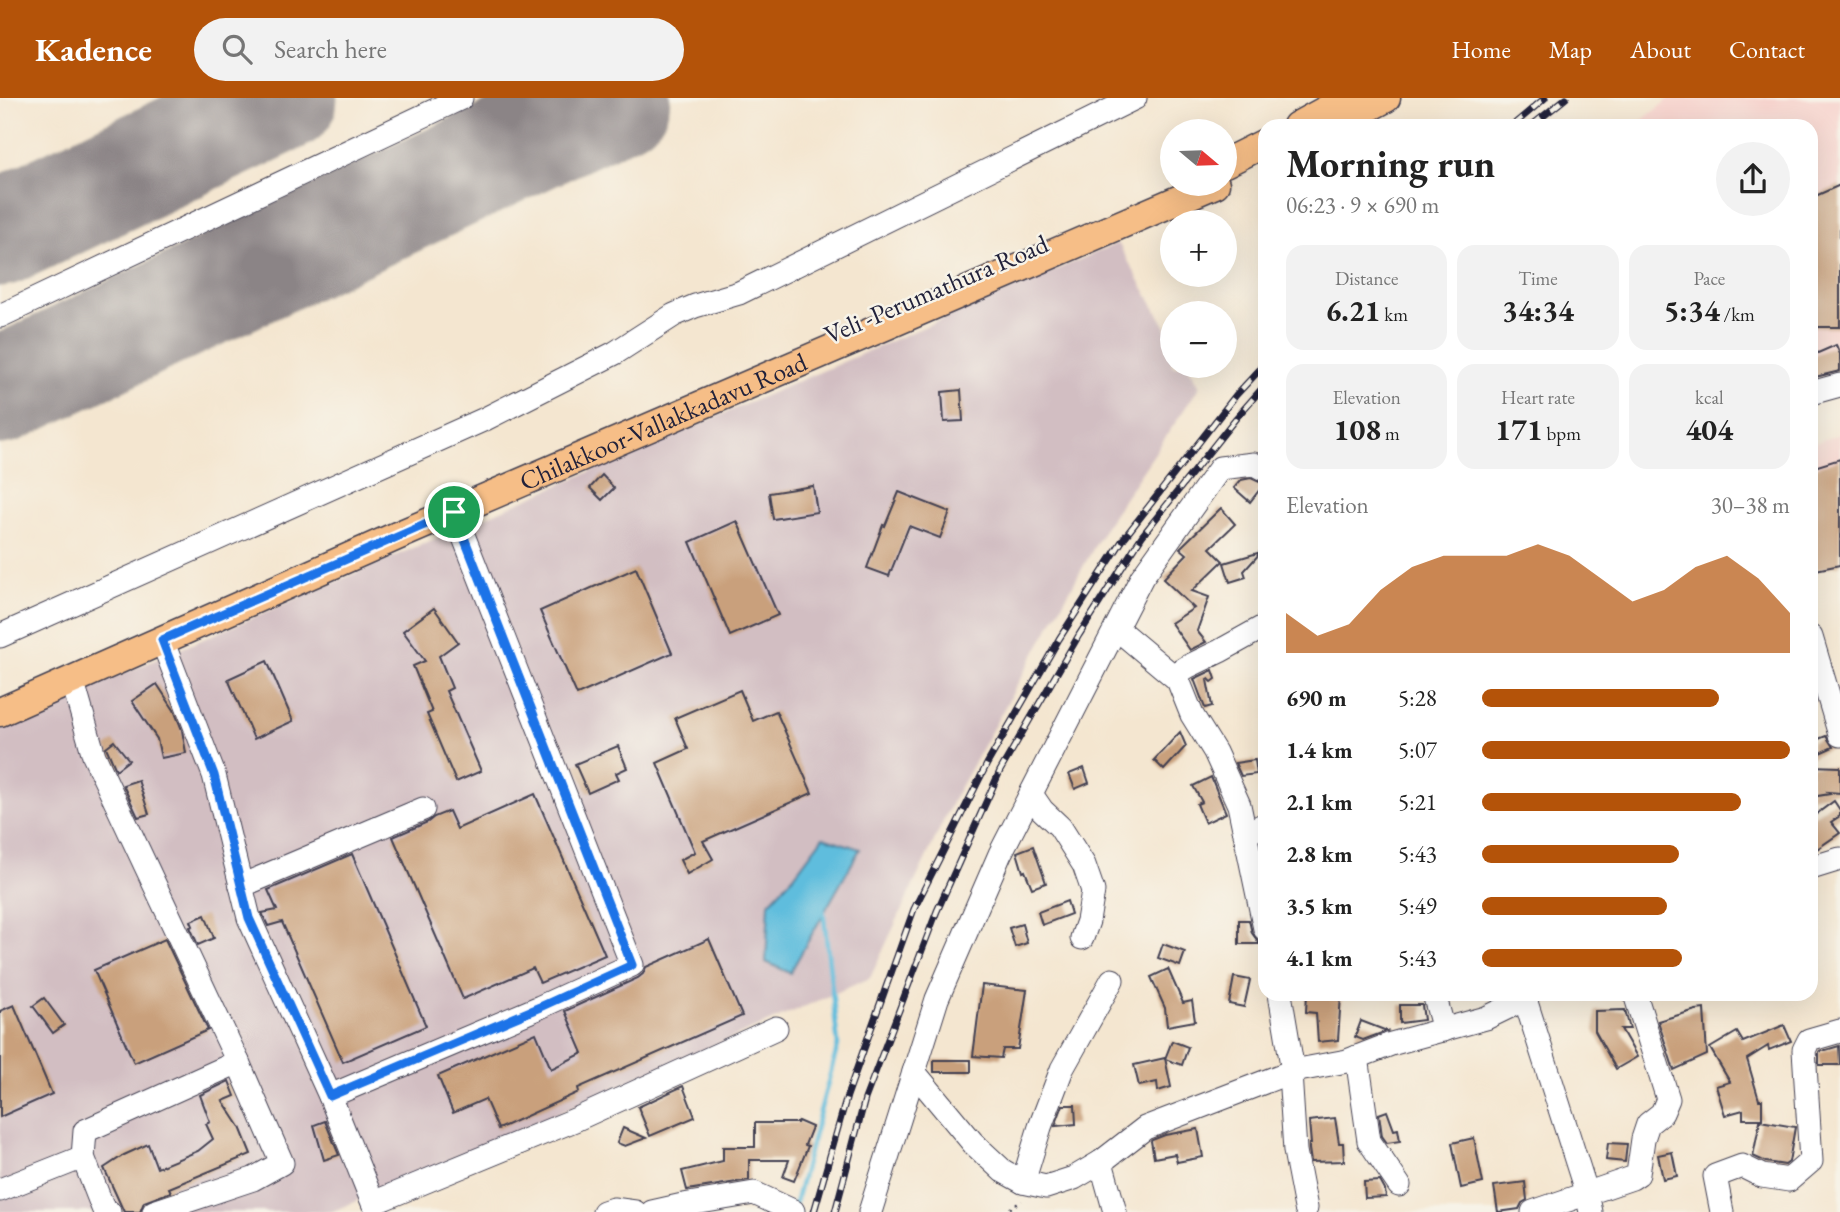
<!DOCTYPE html>
<html lang="en">
<head>
<meta charset="utf-8">
<style>
	:root { --surface:#fff; --page:#f2f2f2; --text:#222; --muted:#767676; --accent:#b45309 }
	body { margin:0; font-family:"EB Garamond",serif; background:var(--page); color:var(--text); height:100vh; display:flex; flex-direction:column; font-size:26px; white-space:nowrap }
	* { box-sizing:border-box; margin:0 }
	p { font-size:23px; color:var(--muted) }
	.icon { flex:none; width:38px; height:38px; fill:none; stroke:currentColor; stroke-width:2; stroke-linecap:round; stroke-linejoin:round }
	.map { position:relative; flex:1; overflow:hidden }
	.details { position:absolute; left:1258px; top:21px; width:560px; height:882px; display:flex; flex-direction:column; background:var(--surface); border-radius:21px; box-shadow:0 7px 28px #0002 }
	.details>* { flex:none }
	.needle { width:46px; rotate:109deg }
	.controls { position:absolute; left:1160px; top:21px; display:grid; gap:14px }
	.controls a { display:grid; place-items:center; width:77px; height:77px; border-radius:50%; background:var(--surface); box-shadow:0 7px 28px #0002; font-size:35px }
	.pin { position:absolute; display:grid; place-items:center; width:60px; height:60px; color:#fff; margin:-30px; border:4px solid #fff; border-radius:50%; box-shadow:0 2px 7px #0007 }
	.round { display:grid; place-items:center; flex:none; width:74px; height:74px; border-radius:37px; background:var(--page) }
	.overview { display:flex; align-items:center; justify-content:space-between; height:119px; padding:0 28px }
	h1 { font-size:38px; font-weight:700; line-height:52px }
	.stats { display:grid; grid-template-columns:repeat(3,1fr); gap:10px; height:119px; padding:7px 28px }
	.stats div { display:grid; align-content:center; border-radius:18px; background:var(--page); text-align:center }
	.stats b { font-size:30px; font-weight:700 }
	.stats small { font-size:19px; font-weight:400 }
	.stats p { font-size:19px }
	.chart { height:196px; padding:14px 28px }
	.chart p { display:flex; justify-content:space-between }
	.chart svg { width:100%; height:126px; margin-top:7px; fill:var(--accent); opacity:.7 }
	ul { padding:0 28px; list-style:none; font-size:23px }
	li { display:grid; grid-template-columns:112px 84px 1fr; align-items:center; height:52px }
	li i { height:18px; border-radius:9px; background:var(--accent) }
	header { display:flex; align-items:center; gap:42px; box-sizing:border-box; height:98px; padding:0 35px; background:var(--accent); color:#fff }
	header strong { font-size:33px }
	nav { display:flex; gap:38px; margin-inline-start:auto; font-size:24px }
	.search { width:490px; height:63px; background:var(--page); display:flex; align-items:center; gap:18px; box-sizing:border-box; padding:0 24px; border-radius:38px; color:var(--muted); font-size:26px }
	.map>svg:first-child { display:block }
	.built { fill:#f7d0cb }
	.industrial { fill:#d2bec2 }
	.water { fill:#5fbddd; stroke:#40708c; stroke-width:2 }
	.lines { fill:none; stroke-linecap:round; stroke-linejoin:round }
	.stream { stroke:#5fbddd; stroke-width:4.5 }
	.runway { stroke:#8b8486; stroke-width:107 }
	.building { fill:#c9a07b }
	.minor-casing { stroke:#423f51; stroke-width:25 }
	.major-casing { stroke:#423f51; stroke-width:31 }
	.path { stroke:#423f51; stroke-width:2.5; stroke-dasharray:2 5; stroke-linecap:butt }
	.minor { stroke:#fff; stroke-width:23 }
	.major { stroke:#f6be87; stroke-width:28 }
	.rail-casing { stroke:#22223b; stroke-width:7 }
	.rail { stroke:#f7f3e8; stroke-width:4.5; stroke-dasharray:13; stroke-linecap:butt }
	.route-casing { stroke:#fff; stroke-width:14 }
	.route { stroke:#1a73e8; stroke-width:9 }
	.labels { text-anchor:middle; dominant-baseline:central; stroke-width:5; stroke-linejoin:round; paint-order:stroke }
	.street-label { font-size:26px; fill:#22223b; stroke:#f7f3e8 }
</style>
</head>
<body>
<header>
<strong>Kadence</strong>
<div class="search"><svg class="icon" aria-label="search" viewBox="0 0 24 24"><circle cx="10" cy="10" r="6"/><path d="M15 15l6 6"/></svg>Search here</div>
<nav><a>Home</a><a>Map</a><a>About</a><a>Contact</a></nav>
</header>
<div class="map">
<svg width="1840" height="1114" viewBox="0 0 1840 1114">
	<rect width="100%" height="100%" fill="#f7f3e8"/>
	<filter id="ink" filterUnits="userSpaceOnUse"><feTurbulence type="fractalNoise" baseFrequency=".0143" numOctaves="2"/><feDisplacementMap in="SourceGraphic" scale="14" xChannelSelector="R" yChannelSelector="G"/><feConvolveMatrix kernelMatrix="1 2 1 2 8 2 1 2 1" color-interpolation-filters="sRGB"/></filter>
	<filter id="wash" filterUnits="userSpaceOnUse"><feTurbulence type="fractalNoise" baseFrequency=".00686" numOctaves="4" result="noise"/><feDisplacementMap in="SourceGraphic" scale="28" xChannelSelector="R" yChannelSelector="G"/><feGaussianBlur stdDeviation="1.57" result="paint"/><feColorMatrix in="noise" values="0 0 0 0 0 0 0 0 0 0 0 0 0 0 0 0 0 1.4 0 .05"/><feComposite in="paint" operator="in"/></filter>
	<g filter="url(#wash)">
		<rect width="100%" height="100%" fill="#f4e6d0"/>
		<g class="built">
			<path d="M1670 0H1840V249L1811 259V28H1635Z"/>
			<path d="M1840 336V451L1811 346Z"/>
		</g>
		<path class="industrial" d="M1118 145 1172 240V268H1188L1200 288 1107 426 955 698 870 880 331 1114H0V629Z"/>
		<path class="water" d="M823 739 860 751 790 875 766 864 769 805 793 779Z"/>
		<g class="lines">
			<path class="stream" d="M795 1106 838 947 823 810"/>
			<g class="runway">
				<path d="M0 135 284 0"/>
				<path d="M0 293 617 0"/>
			</g>
		</g>
		<g id="blocks">
			<g class="building">
				<path d="M1840 87V229H1811V100Z"/>
				<path d="M1836 247 1840 256V273L1811 280V258Z"/>
				<path d="M961 292 963 323 944 324 942 294Z"/>
				<path d="M1840 361V467L1811 473V370Z"/>
				<path d="M602 377 614 390 602 402 590 390Z"/>
				<path d="M1251 380 1264 386 1250 404 1234 390 1241 382Z"/>
				<path d="M813 388 817 414 773 421 769 395Z"/>
				<path d="M899 394 950 414 940 440 909 428 889 478 867 470 883 427 885 428Z"/>
				<path d="M1221 410 1235 426 1210 450 1223 463 1192 493 1209 499 1197 533 1206 544 1190 552 1171 525 1194 510 1163 481 1187 456 1180 450Z"/>
				<path d="M737 423 778 517 730 538 690 444Z"/>
				<path d="M1261 454 1244 473 1246 479 1230 484 1224 465Z"/>
				<path d="M636 470 672 555 577 597 540 513Z"/>
				<path d="M434 510 458 544 439 558 452 590 446 593 481 673 456 684 427 616 432 614 413 568 425 563 403 533Z"/>
				<path d="M267 563 293 623 254 641 228 581Z"/>
				<path d="M1213 572 1216 581 1212 584 1209 581 1207 582 1212 608 1205 610 1194 581Z"/>
				<path d="M157 586 174 612 182 632 186 655 161 660 157 641 132 603Z"/>
				<path d="M740 592 753 623 776 613 812 695 703 743 713 761 687 776 680 762 695 754 657 665 688 651 675 620Z"/>
				<path d="M1180 634 1186 648 1164 672 1154 662Z"/>
				<path d="M1826 638 1833 649 1811 659V644Z"/>
				<path d="M114 643 129 662 116 672 106 649Z"/>
				<path d="M618 648 627 670 616 675 619 681 588 695 575 666Z"/>
				<path d="M1255 662 1257 676 1241 678 1235 665Z"/>
				<path d="M1811 668 1840 669V695L1828 694 1830 696 1811 699Z"/>
				<path d="M1084 670 1089 685 1075 691 1069 676Z"/>
				<path d="M1211 679 1226 715 1205 725 1197 706 1202 704 1193 688Z"/>
				<path d="M138 682 149 716 138 719 123 687Z"/>
				<path d="M535 696 605 857 540 885 533 870 463 901 393 739 428 724 434 719 449 713 457 731Z"/>
				<path d="M1834 703 1840 712V718L1831 724 1840 735 1811 755V720Z"/>
				<path d="M1033 748 1046 785 1032 790 1025 773 1023 774 1017 754Z"/>
				<path d="M352 756 426 928 343 964 282 824 268 828 262 815 277 812 268 792Z"/>
				<path d="M1067 803 1071 816 1042 827 1038 814Z"/>
				<path d="M205 817 214 840 198 847 190 829 193 828 191 823Z"/>
				<path d="M1239 822H1249L1252 835 1260 846H1239Z"/>
				<path d="M1022 826 1027 845 1015 849 1009 830Z"/>
				<path d="M165 841 208 932 134 965 94 872Z"/>
				<path d="M709 841 742 918 578 990 579 994 498 1031 485 1001 453 1015 438 978 536 935 551 971 583 955 565 913 638 880 643 876 646 869Z"/>
				<path d="M1163 846 1185 854 1180 868 1158 860Z"/>
				<path d="M1168 871 1183 905 1192 903 1195 923 1167 928 1165 910 1151 879Z"/>
				<path d="M1234 879 1250 882 1244 909 1229 906Z"/>
				<path d="M982 887 1027 892 1018 951H1003L1001 960 973 958Z"/>
				<path d="M1307 896 1341 897 1338 942 1318 944 1316 915 1306 914Z"/>
				<path d="M44 900 64 927 53 935 33 908Z"/>
				<path d="M14 907 52 996 0 1019V913Z"/>
				<path d="M1400 907H1422L1424 922 1400 925Z"/>
				<path d="M1704 911 1707 957 1674 972 1658 923 1696 912Z"/>
				<path d="M1625 912 1630 931H1621L1637 959 1616 971 1595 933V913Z"/>
				<path d="M1361 923 1387 933 1363 942 1355 939Z"/>
				<path d="M1784 927 1791 943 1769 952 1768 948 1747 961 1759 1002H1762V1021H1743V1012L1725 1017 1716 988 1730 984 1710 950 1737 934 1743 944Z"/>
				<path d="M1172 943 1188 949 1182 967 1165 961Z"/>
				<path d="M1839 948 1840 967H1819V954Z"/>
				<path d="M1165 960 1171 989 1158 993 1157 984 1139 988 1134 967Z"/>
				<rect x="934" y="962" width="37" height="12"/>
				<path d="M229 983 235 998 223 1003 240 1029 251 1056 169 1090 171 1094 144 1104 140 1114H124L104 1070 124 1057 148 1046 157 1070 198 1053 213 1041 206 1026 210 1024 200 997Z"/>
				<path d="M683 988 695 1019 650 1038 638 1009Z"/>
				<path d="M1063 1007H1075L1076 1026 1055 1028Z"/>
				<path d="M1387 1013 1394 1032 1398 1031 1400 1043 1387 1045 1382 1038 1379 1016Z"/>
				<path d="M1335 1020 1339 1045H1343L1344 1063 1311 1064 1309 1051V1046H1311L1309 1023Z"/>
				<path d="M325 1023 339 1057 324 1062 314 1027Z"/>
				<path d="M798 1023 812 1029 805 1047 808 1048 794 1083 783 1079 789 1062H749V1082L687 1092 682 1073 723 1063V1049H755V1025H797Z"/>
				<path d="M1760 1023 1795 1029 1789 1064 1785 1067 1766 1064 1753 1058Z"/>
				<path d="M623 1030 646 1040 625 1048 617 1045Z"/>
				<path d="M1198 1031 1203 1059 1177 1064 1175 1056 1154 1060 1151 1043 1152 1042 1165 1037Z"/>
				<path d="M1474 1040 1483 1085 1461 1090 1452 1045Z"/>
				<path d="M1608 1045 1627 1046 1625 1064 1606 1062Z"/>
				<path d="M1672 1054 1677 1078 1663 1081 1658 1057Z"/>
				<path d="M1380 1083 1385 1092 1386 1099 1365 1100 1364 1084Z"/>
				<path d="M1525 1084 1527 1102 1522 1105 1519 1111 1498 1114 1494 1088Z"/>
			</g>
		</g>
	</g>
	<g filter="url(#ink)">
		<use href="#blocks" fill-opacity="0" stroke="#423f51" stroke-width="2"/>
		<g class="lines">
			<g class="minor-casing">
				<g id="minor">
					<path d="M0 218 461 0"/>
					<path d="M1811 295 1840 287"/>
					<path d="M1265 528 1220 553 1187 569 1179 574 1178 582 1192 617 1215 654 1239 707 1265 831"/>
					<path d="M1116 530 1178 582"/>
					<path d="M0 538 485 321 615 255 674 217 695 208 739 195 1135 0"/>
					<path d="M1811 539 1840 637"/>
					<path d="M162 542 214 677 249 820 330 998 373 1105 577 1021 776 930"/>
					<path d="M72 581 94 658 238 964 282 1065 253 1081 154 1114"/>
					<path d="M1031 696 1042 712 1060 729 1084 767 1093 793 1088 823 1082 840"/>
					<path d="M1246 736 1265 726"/>
					<path d="M1811 770 1840 761"/>
					<path d="M241 788 423 711"/>
					<path d="M1280 896 1293 973"/>
					<path d="M1434 896 1444 932"/>
					<path d="M1525 901 1587 1096 1591 1114"/>
					<path d="M1357 959 1369 1043 1399 1087"/>
					<path d="M914 974 973 1045 1003 1073 1023 1084 1046 1089 1074 1080 1101 1064 1145 1030 1293 973 1347 963 1391 946 1486 920 1525 901 1529 896"/>
					<path d="M1290 975 1295 1053 1306 1110"/>
					<path d="M330 998 540 909 632 867 454 414"/>
					<path d="M83 1059 103 1110 109 1114"/>
					<path d="M1101 1064 1115 1114"/>
					<path d="M1023 1084 1040 1029 1062 971 1112 882"/>
					<path d="M0 1092 83 1059 85 1033 238 964"/>
					<path d="M604 1114 613 1111 635 1114"/>
					<path d="M652 1114 683 1107 754 1095 793 1113"/>
					<path d="M870 1114 937 901 1000 756 1142 479 1220 370 1254 366 1265 372"/>
					<path d="M1533 1114 1632 1080 1638 1076 1643 1041 1648 1026 1662 1015 1668 1001 1635 896"/>
					<path d="M1722 1114 1715 1078 1742 1068 1762 1078 1789 1082 1811 1063 1804 952 1809 942 1840 933"/>
				</g>
			</g>
			<g class="major-casing">
				<g id="major">
					<path d="M1297 28 1348 0"/>
					<path d="M1333 28 1386 0"/>
					<path d="M1225 65 1265 45"/>
					<path id="s1" d="M0 614 397 438 1215 86"/>
				</g>
			</g>
			<path class="path" d="M1004 1114 1022 1103"/>
			<use href="#minor" class="minor"/>
			<use href="#major" class="major"/>
			<g class="rail-casing">
				<g id="rail">
					<path d="M1512 28 1545 0"/>
					<path d="M1531 28 1566 0"/>
					<path d="M814 1114 847 998 914 811 987 666 1059 541 1124 440 1236 297 1265 266"/>
					<path d="M835 1114 865 1001 937 813 1000 673 1079 537 1142 438 1236 320 1265 287"/>
				</g>
			</g>
			<use href="#rail" class="rail"/>
		</g>
	</g>
	<g class="lines" filter="url(#ink)">
		<g class="route-casing">
			<path id="route" d="M454 414 632 867 540 909 330 998 249 820 214 677 162 542Z"/>
		</g>
		<use href="#route" class="route"/>
	</g>
	<g class="labels">
		<g class="street-label">
			<text transform="translate(936 191) rotate(-23)">Veli -Perumathura Road</text>
			<text stroke="none"><textPath href="#s1" startOffset="724">Chilakkoor-Vallakkadavu Road</textPath></text>
		</g>
	</g>
</svg>
<div class="controls">
<a><svg class="needle" viewBox="-14 -14 28 28"><path d="M0-13l5 13h-10z" fill="#e53935"/><path d="M0 13l5-13h-10z" fill="#767676"/></svg></a>
<a>+</a>
<a>−</a>
</div>
<div class="pin" style="left:454px;top:414px;background:#1e9e55"><svg class="icon" aria-label="arrive" viewBox="0 0 24 24"><path d="M6 21V4h12l-3 4 3 4H6"/></svg></div>
<section class="details">
<div class="overview"><div><h1>Morning run</h1><p>06:23 · 9 × 690 m</p></div><a class="round"><svg class="icon" aria-label="share" viewBox="0 0 24 24"><path d="M12 15V3M7 8l5-5 5 5M5 13v7h14v-7"/></svg></a></div>
<div class="stats">
<div><p>Distance</p><b>6.21<small> km</small></b></div>
<div><p>Time</p><b>34:34</b></div>
<div><p>Pace</p><b>5:34<small> /km</small></b></div>
</div>
<div class="stats">
<div><p>Elevation</p><b>108<small> m</small></b></div>
<div><p>Heart rate</p><b>171<small> bpm</small></b></div>
<div><p>kcal</p><b>404</b></div>
</div>
<div class="chart"><p><span>Elevation</span>30–38 m</p>
<svg viewBox="0 0 160 44" preserveAspectRatio="none"><path d="M0 44V30L10 38L20 34L30 22L40 14L50 10L60 10L70 10L80 6L90 10L100 18L110 26L120 22L130 14L140 10L150 18L160 30V44z"/></svg>
</div>
<ul>
<li><b>690 m</b>5:28<i style="width:77%"></i></li>
<li><b>1.4 km</b>5:07<i style="width:100%"></i></li>
<li><b>2.1 km</b>5:21<i style="width:84%"></i></li>
<li><b>2.8 km</b>5:43<i style="width:64%"></i></li>
<li><b>3.5 km</b>5:49<i style="width:60%"></i></li>
<li><b>4.1 km</b>5:43<i style="width:65%"></i></li>
</ul>
</section>
</div>
</body>
</html>
